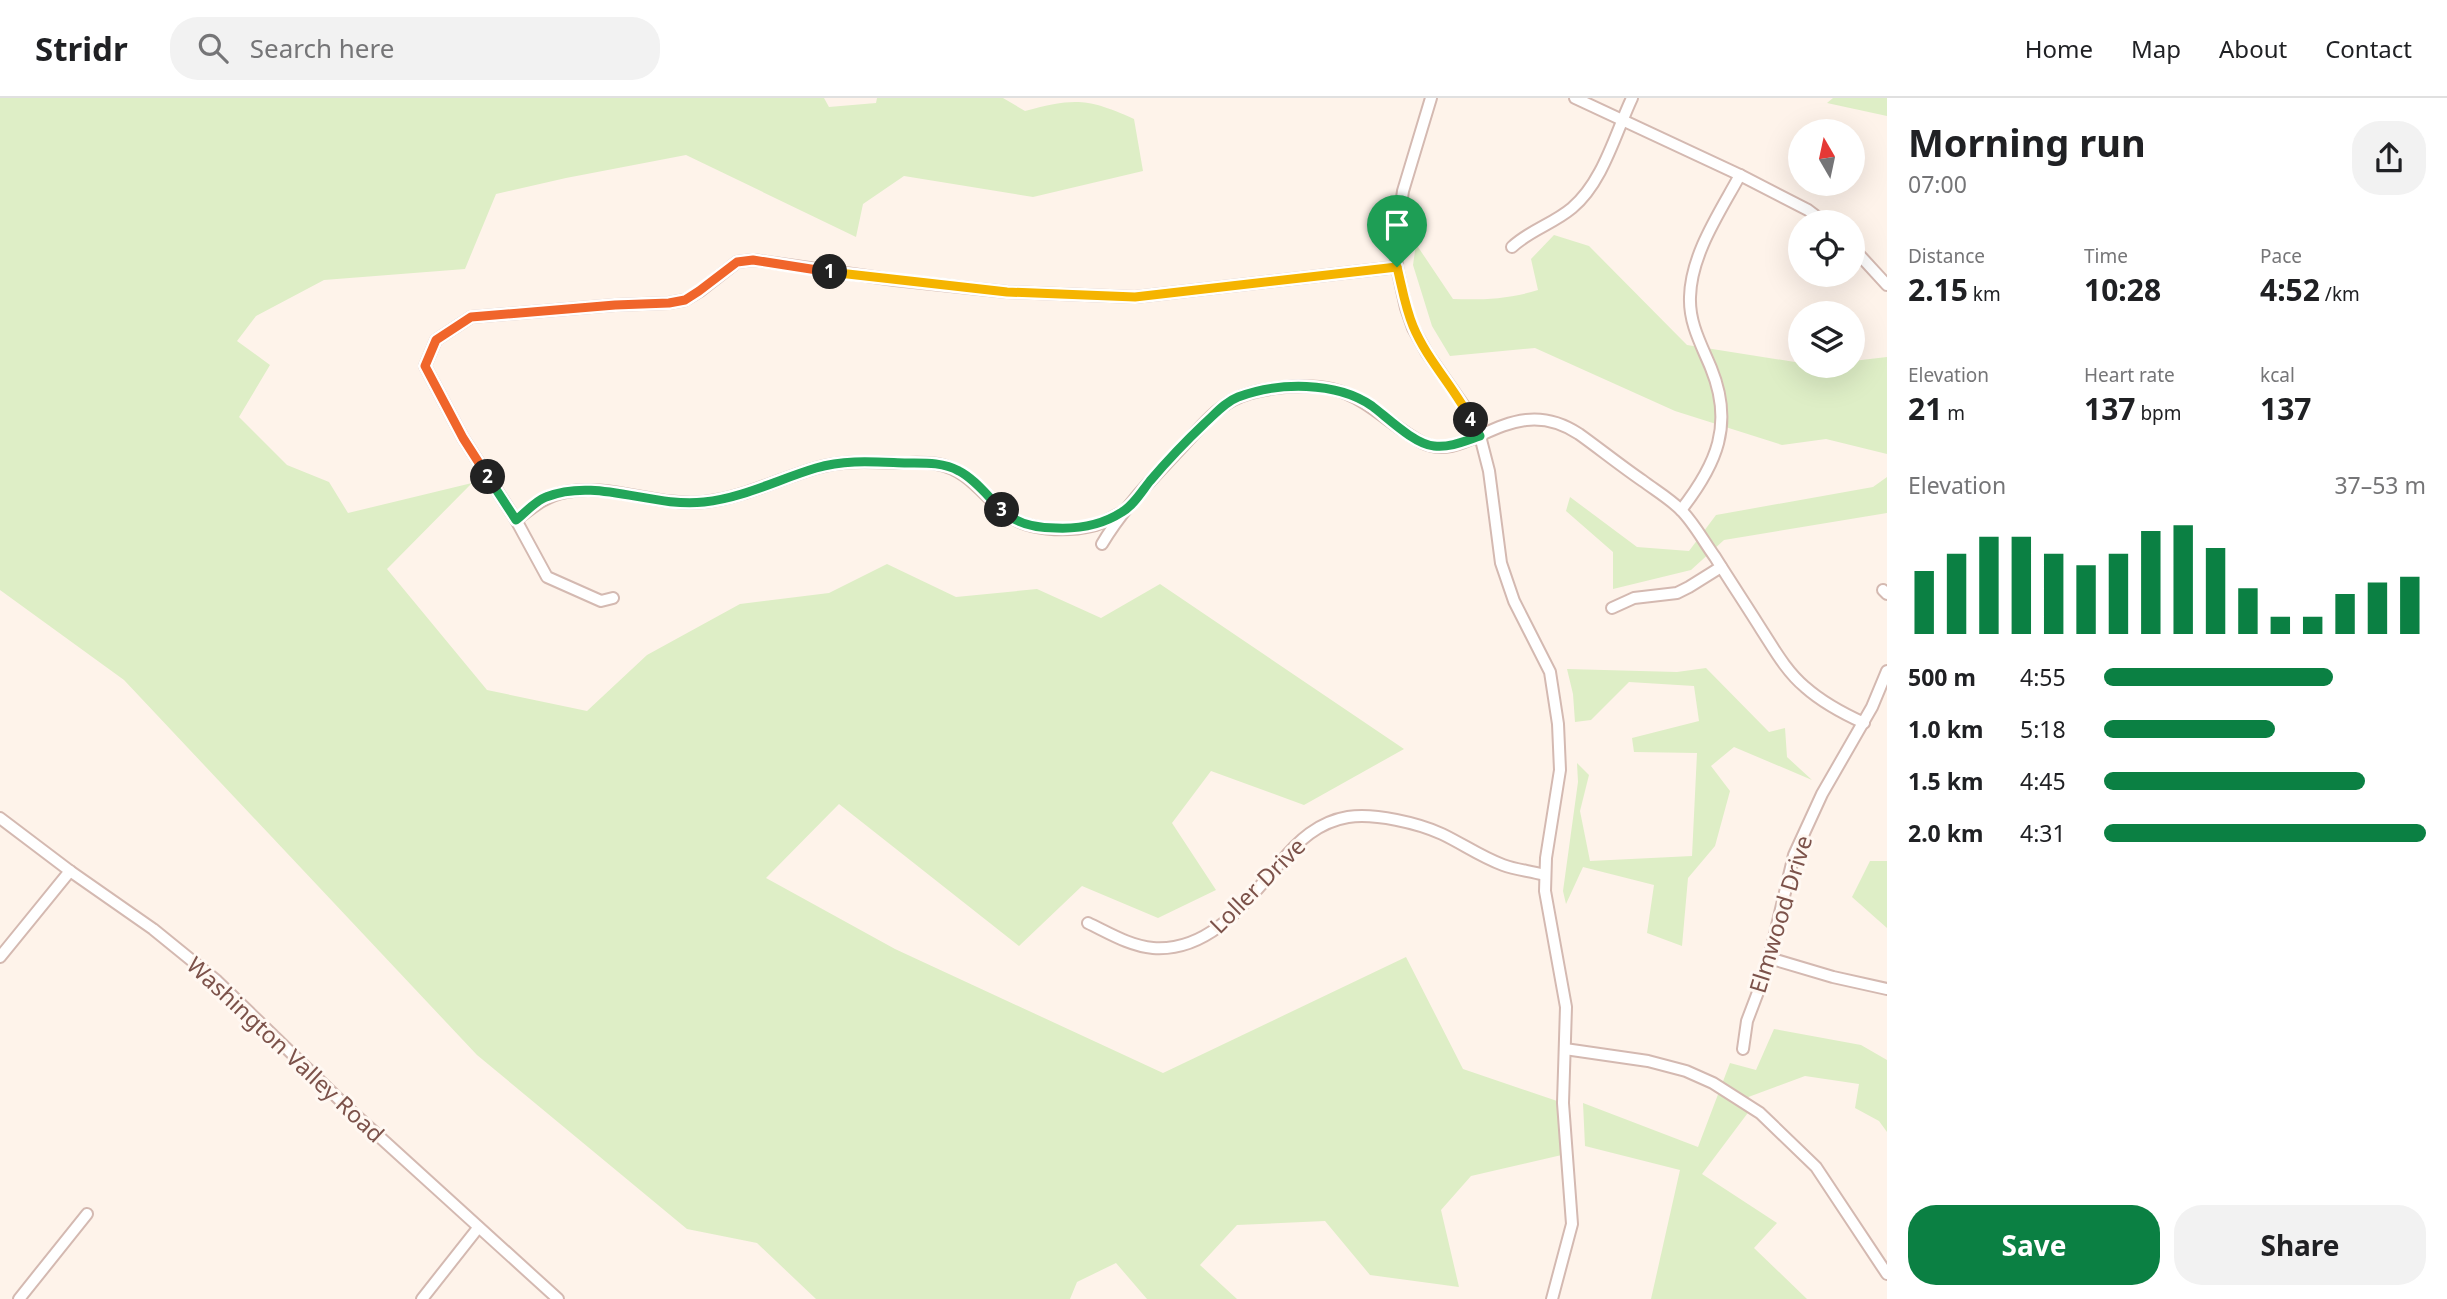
<!DOCTYPE html>
<html lang="en">
<head>
<meta charset="utf-8">
<style>
	:root { --surface:#fff; --page:#f2f2f2; --text:#202124; --muted:#757577; --line:#e0e0e0; --accent:#0b8043 }
	body { margin:0; font-family:"Noto Sans",sans-serif; background:var(--page); color:var(--text); height:100vh; display:flex; flex-direction:column; font-size:26px; white-space:nowrap }
	* { box-sizing:border-box; margin:0 }
	p { font-size:23px; color:var(--muted) }
	.icon { flex:none; width:38px; height:38px; fill:none; stroke:currentColor; stroke-width:2; stroke-linecap:round; stroke-linejoin:round }
	.map { position:relative; flex:1; overflow:hidden }
	.details { display:flex; flex-direction:column; background:var(--surface); width:560px }
	.details>* { flex:none }
	.needle { width:46px; rotate:351deg }
	.buttons { position:absolute; left:1788px; top:21px; display:grid; gap:14px }
	.buttons a { display:grid; place-items:center; width:77px; height:77px; border-radius:50%; background:var(--surface); box-shadow:0 7px 28px #0002; font-size:35px }
	.pin { position:absolute; display:grid; place-items:center; width:60px; height:60px; color:#fff; margin:-72px -30px; border-radius:50% 50% 50% 0; rotate:-45deg; box-shadow:0 0 7px #0007 }
	.pin .icon { rotate:45deg }
	.km { position:absolute; width:35px; height:35px; margin:-18px; border-radius:50%; background:#222; color:#fff; font-size:19px; line-height:35px; text-align:center }
	.round { display:grid; place-items:center; flex:none; width:74px; height:74px; border-radius:28px; background:var(--page) }
	.headline { display:flex; align-items:center; justify-content:space-between; height:119px; padding:0 21px }
	h1 { font-size:38px; font-weight:700; line-height:52px }
	.figures { display:grid; grid-template-columns:repeat(3,1fr); gap:10px; height:119px; padding:7px 21px }
	.figures div { display:grid; align-content:center }
	.figures b { font-size:30px; font-weight:700 }
	.figures small { font-size:19px; font-weight:400 }
	.figures p { font-size:19px }
	.chart { height:196px; padding:14px 21px }
	.chart p { display:flex; justify-content:space-between }
	.chart svg { width:100%; height:126px; margin-top:7px; stroke:var(--accent); stroke-width:6 }
	.primary-button { display:flex; gap:14px; margin-top:auto; padding:14px 21px }
	.primary-button a { flex:1; height:80px; border-radius:28px; background:var(--accent); color:#fff; font-size:28px; font-weight:700; line-height:80px; text-align:center }
	.primary-button a+a { background:var(--page); color:var(--text) }
	ul { padding:0 21px; list-style:none; font-size:23px }
	li { display:grid; grid-template-columns:112px 84px 1fr; align-items:center; height:52px }
	li i { height:18px; border-radius:9px; background:var(--accent) }
	header { display:flex; align-items:center; gap:42px; box-sizing:border-box; height:98px; padding:0 35px; background:var(--surface); border-bottom:2px solid var(--line) }
	header strong { font-size:33px }
	nav { display:flex; gap:38px; margin-inline-start:auto; font-size:24px }
	.search { width:490px; height:63px; background:var(--page); display:flex; align-items:center; gap:18px; box-sizing:border-box; padding:0 24px; border-radius:28px; color:var(--muted); font-size:26px }
	main { display:flex; flex:1; min-height:0 }
	.map>svg:first-child { display:block }
	.green { fill:#deeec6 }
	.lines { fill:none; stroke-linecap:round; stroke-linejoin:round }
	.minor-casing { stroke:#d4b9b1; stroke-width:14 }
	.minor { stroke:#fff; stroke-width:10 }
	.split-1-casing { stroke:#fff; stroke-width:14 }
	.split-2-casing { stroke:#fff; stroke-width:14 }
	.split-3-casing { stroke:#fff; stroke-width:14 }
	.split-4-casing { stroke:#fff; stroke-width:14 }
	.split-5-casing { stroke:#fff; stroke-width:14 }
	.split-1 { stroke:#f5b400; stroke-width:9 }
	.split-2 { stroke:#f0652b; stroke-width:9 }
	.split-3 { stroke:#22a559; stroke-width:9 }
	.split-4 { stroke:#22a559; stroke-width:9 }
	.split-5 { stroke:#f5b400; stroke-width:9 }
	.labels { text-anchor:middle; dominant-baseline:central; stroke-width:6; stroke-linejoin:round; paint-order:stroke }
	.street-label { font-size:23px; fill:#7c524a; stroke:#fff8f2 }
</style>
</head>
<body>
<header>
<strong>Stridr</strong>
<div class="search"><svg class="icon" aria-label="search" viewBox="0 0 24 24"><circle cx="10" cy="10" r="6"/><path d="M15 15l6 6"/></svg>Search here</div>
<nav><a>Home</a><a>Map</a><a>About</a><a>Contact</a></nav>
</header>
<main>
<div class="map">
<svg width="1887" height="1201" viewBox="0 0 1887 1201">
	<rect width="100%" height="100%" fill="#fef3ea"/>
	<g class="green">
		<path d="M0 0H824L829 9 876 5 877 0H1003L1025 13C1075 0 1087 0 1134 21L1143 73 1033 99 904 78 863 106 856 139 686 57 566 80 496 96 465 171 324 182 256 218 237 243 270 267 239 319 287 367 329 384 348 415 472 385 387 471 487 592 587 613 647 557 740 506 829 495 887 466 956 499 1037 491 1101 520 1160 486 1404 651 1304 707 1211 673 1172 725 1216 792 1158 820 1082 788 1019 848 839 706 766 780 895 851 1163 975 1406 859 1463 971 1563 1005 1566 1056 1471 1078 1441 1112 1459 1189 1370 1177 1325 1123 1237 1127 1200 1167 1237 1201H1147L1116 1165 1077 1184 1070 1201H816L757 1145 687 1131 477 957 124 582 0 492Z"/>
		<path d="M1833 0H1887V18L1827 5Z"/>
		<path d="M1554 137 1589 148 1687 247 1801 265V268H1853V263L1887 259V356L1826 341 1782 347 1675 313 1535 250 1450 258 1432 228 1413 167 1416 146 1453 201C1482 202 1510 201 1538 192L1531 161Z"/>
		<path d="M1887 379V415L1724 442 1691 472 1613 491V454L1566 413 1570 399 1637 449 1689 453 1716 417 1873 389Z"/>
		<path d="M1706 570 1769 634 1785 630 1787 659 1812 682 1734 649 1711 668 1730 693 1715 748 1688 780 1682 848 1647 835 1654 787 1583 769 1566 806 1563 793 1578 684 1577 665 1589 677 1580 713 1590 763 1692 758 1697 655 1634 654 1632 640 1699 623 1694 588 1629 584 1591 622 1575 624 1573 596 1567 571 1677 574Z"/>
		<path d="M1870 763H1887V830L1852 799Z"/>
		<path d="M1774 931 1861 947 1887 962V1034L1879 1023 1855 1010 1859 986 1805 978 1743 1001 1753 1008 1702 1076 1777 1125 1754 1150 1807 1201H1651L1680 1072 1585 1048 1583 1005 1698 1049 1730 965 1756 972Z"/>
	</g>
	<g class="lines">
		<g class="minor-casing">
			<g id="minor">
				<path d="M1431 0 1403 93 1395 147 1397 169 1406 210 1413 230 1427 255 1464 308 1480 338 1489 373 1501 465 1514 503 1550 574 1558 626 1560 672 1546 760 1545 793 1566 909 1563 1005 1572 1126 1552 1201"/>
				<path d="M1575 0 1740 77 1808 112 1824 124"/>
				<path d="M1512 149C1530 132 1553 126 1572 110 1603 84 1615 36 1632 0"/>
				<path d="M1853 150 1887 187"/>
				<path d="M1681 412C1717 366 1734 326 1711 270 1701 246 1689 225 1690 199 1691 156 1720 114 1740 77"/>
				<path d="M516 422C533 409 545 398 566 394 611 385 658 409 704 404 742 400 779 381 816 370 843 362 871 364 900 365 912 365 925 364 937 366 967 371 983 397 1005 415 1026 433 1066 434 1092 428 1102 426 1112 419 1121 415"/>
				<path d="M1102 446C1124 409 1154 379 1183 348 1198 332 1214 312 1233 302 1257 289 1306 285 1332 291 1369 300 1391 329 1423 345 1468 367 1511 291 1579 336 1600 351 1621 368 1643 383 1655 392 1670 401 1681 412 1694 425 1704 444 1715 459 1730 483 1746 507 1761 531 1774 551 1786 573 1805 589 1823 605 1842 615 1864 625"/>
				<path d="M1883 492 1887 496"/>
				<path d="M613 500 601 503 547 479 516 422 463 340 425 268 436 242 471 219 615 207 669 205 685 202 700 193 737 164 753 162 895 182 1007 194 1135 199 1397 169"/>
				<path d="M1612 510 1634 500 1677 495 1689 489 1721 469"/>
				<path d="M0 720 70 773 153 831 217 883 350 1012 558 1201"/>
				<path d="M1088 825C1109 835 1130 848 1153 850 1210 854 1246 804 1280 765 1298 743 1318 724 1348 719 1375 715 1418 725 1442 736 1463 746 1481 759 1503 767 1516 772 1531 773 1544 777"/>
				<path d="M0 859 70 773"/>
				<path d="M1769 860 1833 879 1887 891"/>
				<path d="M1565 951 1648 963 1686 973 1713 985 1760 1015 1816 1069 1887 1176"/>
				<path d="M1743 951 1747 923 1766 873 1794 757 1822 696 1872 609 1887 573"/>
				<path d="M19 1201 87 1116"/>
				<path d="M422 1201 478 1130"/>
			</g>
		</g>
		<use href="#minor" class="minor"/>
	</g>
	<g class="lines">
		<g class="split-1-casing">
			<path id="split-1" d="M830 174 1007 194 1135 199 1397 169"/>
		</g>
		<g class="split-2-casing">
			<path id="split-2" d="M488 379 463 340 425 268 436 242 471 219 615 207 669 205 685 202 699 193 737 164 753 162 830 174"/>
		</g>
		<g class="split-3-casing">
			<path id="split-3" d="M488 379 516 422C525 415 535 403 546 399 597 379 651 410 704 404 743 400 779 381 816 370 846 361 876 364 907 365 924 365 943 364 959 373 975 381 989 400 1002 412"/>
		</g>
		<g class="split-4-casing">
			<path id="split-4" d="M1002 412C1016 426 1037 430 1056 430 1079 431 1102 427 1122 414 1133 408 1142 393 1150 383 1167 363 1186 343 1205 325 1215 316 1225 304 1238 299 1278 284 1336 283 1372 308 1388 320 1414 346 1434 348 1450 350 1465 343 1480 338L1471 322"/>
		</g>
		<g class="split-5-casing">
			<path id="split-5" d="M1397 169C1402 189 1405 209 1413 228 1427 262 1454 289 1471 322"/>
		</g>
		<use href="#split-1" class="split-1"/>
		<use href="#split-2" class="split-2"/>
		<use href="#split-3" class="split-3"/>
		<use href="#split-4" class="split-4"/>
		<use href="#split-5" class="split-5"/>
	</g>
	<g class="labels">
		<g class="street-label">
			<text transform="translate(1257 787) rotate(-45)">Loller Drive</text>
			<text transform="translate(1780 816) rotate(-73)">Elmwood Drive</text>
			<text transform="translate(286 951) rotate(43)">Washington Valley Road</text>
		</g>
	</g>
</svg>
<div class="buttons">
<a><svg class="needle" viewBox="-14 -14 28 28"><path d="M0-13l5 13h-10z" fill="#e53935"/><path d="M0 13l5-13h-10z" fill="#757577"/></svg></a>
<a><svg class="icon" aria-label="locate" viewBox="0 0 24 24"><circle cx="12" cy="12" r="6"/><path d="M12 2v4M12 18v4M2 12h4M18 12h4"/></svg></a>
<a><svg class="icon" aria-label="layers" viewBox="0 0 24 24"><path d="M12 4l9 5-9 5-9-5zM3 14l9 5 9-5"/></svg></a>
</div>
<div class="pin" style="left:1397px;top:169px;background:#1e9e55"><svg class="icon" aria-label="arrive" viewBox="0 0 24 24"><path d="M6 21V4h12l-3 4 3 4H6"/></svg></div>
<b class="km" style="left:830px;top:174px">1</b>
<b class="km" style="left:488px;top:379px">2</b>
<b class="km" style="left:1002px;top:412px">3</b>
<b class="km" style="left:1471px;top:322px">4</b>
</div>
<section class="details">
<div class="headline"><div><h1>Morning run</h1><p>07:00</p></div><a class="round"><svg class="icon" aria-label="share" viewBox="0 0 24 24"><path d="M12 15V3M7 8l5-5 5 5M5 13v7h14v-7"/></svg></a></div>
<div class="figures">
<div><p>Distance</p><b>2.15<small> km</small></b></div>
<div><p>Time</p><b>10:28</b></div>
<div><p>Pace</p><b>4:52<small> /km</small></b></div>
</div>
<div class="figures">
<div><p>Elevation</p><b>21<small> m</small></b></div>
<div><p>Heart rate</p><b>137<small> bpm</small></b></div>
<div><p>kcal</p><b>137</b></div>
</div>
<div class="chart"><p><span>Elevation</span>37–53 m</p>
<svg viewBox="0 0 160 44" preserveAspectRatio="none"><path d="M5 44V22M15 44V16M25 44V10M35 44V10M45 44V16M55 44V20M65 44V16M75 44V8M85 44V6M95 44V14M105 44V28M115 44V38M125 44V38M135 44V30M145 44V26M155 44V24"/></svg>
</div>
<ul>
<li><b>500 m</b>4:55<i style="width:71%"></i></li>
<li><b>1.0 km</b>5:18<i style="width:53%"></i></li>
<li><b>1.5 km</b>4:45<i style="width:81%"></i></li>
<li><b>2.0 km</b>4:31<i style="width:100%"></i></li>
</ul>
<div class="primary-button"><a>Save</a><a>Share</a></div>
</section>
</main>
</body>
</html>
